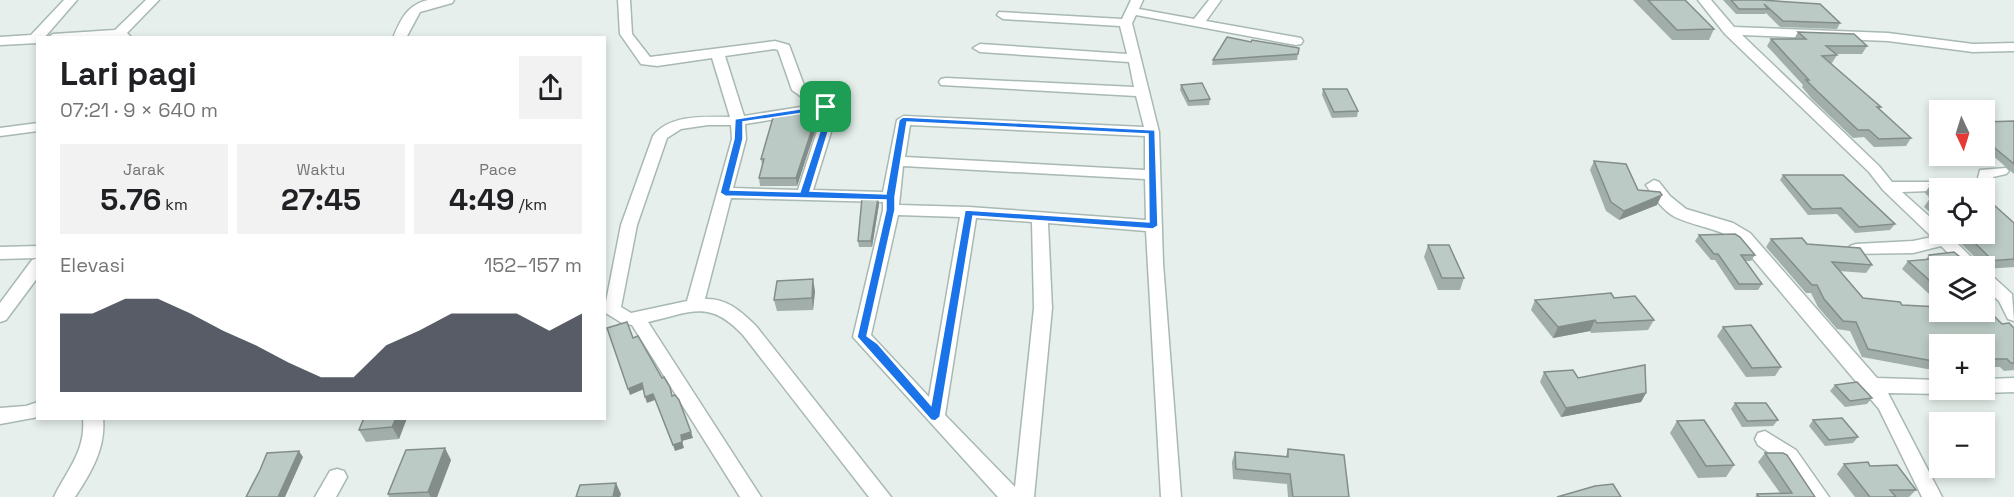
<!DOCTYPE html>
<html lang="id">
<head>
<meta charset="utf-8">
<style>
	:root { --surface:#fff; --page:#f2f2f2; --text:#202124; --muted:#757577; --accent:#111827 }
	body { margin:0; font-family:"Space Grotesk",sans-serif; background:var(--page); color:var(--text); height:100vh; display:flex; flex-direction:column; font-size:22px; white-space:nowrap }
	* { box-sizing:border-box; margin:0 }
	p { font-size:20px; color:var(--muted) }
	.icon { flex:none; width:33px; height:33px; fill:none; stroke:currentColor; stroke-width:2; stroke-linecap:round; stroke-linejoin:round }
	.map { position:relative; flex:1; overflow:hidden }
	.sheet { position:absolute; left:36px; top:36px; width:570px; height:384px; display:flex; flex-direction:column; background:var(--surface); border-radius:0px; box-shadow:0 3px 9px #0003 }
	.sheet>* { flex:none }
	.needle { width:39px; rotate:176deg }
	.tools { position:absolute; left:1929px; top:100px; display:grid; gap:12px }
	.tools a { display:grid; place-items:center; width:66px; height:66px; border-radius:0px; background:var(--surface); box-shadow:0 3px 9px #0003; font-size:30px }
	.pin { position:absolute; display:grid; place-items:center; width:51px; height:51px; color:#fff; margin:-26px; border-radius:12px; box-shadow:0 3px 9px #0006 }
	.round { display:grid; place-items:center; flex:none; width:63px; height:63px; border-radius:0px; background:var(--page) }
	.summary { display:flex; align-items:center; justify-content:space-between; height:102px; padding:0 24px }
	h1 { font-size:33px; font-weight:600; line-height:45px }
	.stats { display:grid; grid-template-columns:repeat(3,1fr); gap:9px; height:102px; padding:6px 24px }
	.stats div { display:grid; align-content:center; border-radius:0px; background:var(--page); text-align:center }
	.stats b { font-size:30px; font-weight:600 }
	.stats small { font-size:16px; font-weight:400 }
	.stats p { font-size:16px }
	.chart { height:168px; padding:12px 24px }
	.chart p { display:flex; justify-content:space-between }
	.chart svg { width:100%; height:108px; margin-top:6px; fill:var(--accent); opacity:.7 }
	.map>svg:first-child { display:block }
	.lines { fill:none; stroke-linecap:round; stroke-linejoin:round }
	.minor-casing { stroke:#a8b8b2; stroke-width:3 }
	.minor { fill:#fff; fill-rule:evenodd }
	.wall { fill:#a1aea9 }
	.shaded-wall { fill:#838d89 }
	.building { fill:#bbcac4; stroke:#838d89; stroke-width:1.5 }
	.route { fill:#1a73e8; stroke:#fff; stroke-width:1.5; fill-rule:evenodd }
</style>
</head>
<body>
<div class="map">
<svg width="2014" height="497" viewBox="0 0 2014 497">
	<rect width="100%" height="100%" fill="#e6efeb"/>
	<g class="lines">
		<g class="minor-casing">
			<g id="minor">
				<path d="M64 0H77L44 38H38V43L0 45V37L31 35Z"/>
				<path d="M146 0H159L127 33 132 38H47L53 34 115 30Z"/>
				<path d="M428 0H454L452 3 420 12 406 38H393C401 19 407 5 428 0Z"/>
				<path d="M618 0H630L632 34 650 57 775 41 789 45 805 88 831 104 836 116 813 190 883 192 897 120 904 116 1144 127 1136 96 941 85 939 82 941 79 946 78 1134 87 1129 62 980 52 973 48 980 44 1127 54 1120 26 1003 19 997 15 999 12 1122 19 1131 0H1143L1139 9 1194 19 1209 0H1221L1206 21 1301 38 1303 41 1301 44 1296 45 1136 15 1132 23 1159 132 1163 263 1181 497H1161L1146 231 1048 223 1052 308 1034 497H998L853 337 883 210V202L731 198 705 299C726 298 741 311 756 326L891 497H869L743 335C709 299 692 312 648 322L761 497H740L632 325 622 323 604 312 621 225 653 136C670 114 705 117 730 117L712 58 657 66 641 64 620 34ZM774 49 778 50 792 90 813 105 744 116 725 56ZM821 112 822 116 798 190 733 188 746 139 745 124ZM708 125H731L732 139 687 301 631 313 621 307 637 225 667 138 681 129ZM910 125 1145 136V170L905 157ZM903 166 1145 179 1146 220 969 207 899 205ZM898 215 960 217 929 397 871 335ZM976 218 1032 222 1034 308 1015 487 945 415Z"/>
				<path d="M1698 0H1711L1734 27 1888 33 1973 44 2014 43V51L1973 52 1888 41 1742 35 1879 166 1892 182H1977L1980 170 2006 168 2009 171 2006 174 1993 177V187L1985 192 1984 189 1902 192 1940 226V234H1948L1981 267H1963L1941 246 1913 253 1850 254 1848 250 1850 246 1856 244 1913 241 1932 237 1883 190 1869 172 1725 34Z"/>
				<path d="M38 123V131L0 136V128Z"/>
				<path d="M1654 180 1659 182 1670 196 1686 209 1733 223 1750 233 1877 378 1940 380V390H1948L1947 392 1940 394 1888 393 1942 497H1922L1879 409 1738 241C1716 227 1696 227 1675 217 1662 210 1654 197 1646 185Z"/>
				<path d="M38 246V258L0 259V247Z"/>
				<path d="M38 258V277L6 320 0 322V303L32 260Z"/>
				<path d="M1984 272 1990 274 2012 294 2014 321 2008 319 1999 301 1984 288Z"/>
				<path d="M2014 378V392L1984 393 1977 390H1984V379Z"/>
				<path d="M38 402V417L0 424V408L26 406Z"/>
				<path d="M83 418H103C106 448 91 473 75 497H54C67 470 86 451 83 418Z"/>
				<path d="M1765 431 1796 450 1829 497H1807L1782 462 1758 445 1755 439 1758 433Z"/>
				<path d="M337 469 344 471 347 477 336 497H315L330 471Z"/>
			</g>
		</g>
		<use href="#minor" class="minor"/>
	</g>
	<g class="wall">
		<path d="M1633 0H1685L1714 29 1709 40H1672Z"/>
		<path d="M1723 0H1761L1840 23 1837 29 1780 27 1766 13 1765 14H1736Z"/>
		<path d="M1798 32 1867 46 1862 54H1835L1837 55 1832 63H1830L1881 107 1879 110 1911 138 1906 146 1874 147 1864 137 1853 138 1812 99 1802 87 1803 85 1767 46 1771 39H1794Z"/>
		<path d="M1251 42 1298 54 1297 60 1212 65 1213 60Z"/>
		<path d="M1181 85 1210 99 1209 105 1188 106 1180 90Z"/>
		<path d="M1323 89 1358 111 1357 117 1332 118 1322 95Z"/>
		<path d="M819 108 820 116 797 186H760L759 178 762 165 761 159 802 112Z"/>
		<path d="M2014 121V174L1984 148V122Z"/>
		<path d="M1594 161 1638 190 1657 205 1619 220 1606 211 1590 170Z"/>
		<path d="M1783 175 1895 224 1890 230 1855 233 1837 214 1808 215 1780 180Z"/>
		<path d="M1930 185 1940 189V222L1924 207 1930 198 1925 193Z"/>
		<path d="M879 204 872 247H859L858 241Z"/>
		<path d="M2014 223V267L1984 269V267H1982L1983 265 1951 234H1984Z"/>
		<path d="M1699 235 1755 255 1751 261H1745L1762 284 1758 290H1735L1715 260H1711L1695 241Z"/>
		<path d="M1771 239 1807 244 1872 265 1866 273 1839 271 1863 298 2002 324 2014 328V370L2004 371 2000 367H1984V345H1940V369H1927L1862 357 1850 331 1837 329 1818 307 1811 293H1806L1766 247Z"/>
		<path d="M1428 245 1464 278 1460 290H1438L1424 257Z"/>
		<path d="M1929 255 1972 267H1940V304L1902 269 1908 261 1926 259Z"/>
		<path d="M815 291 813 310 777 311 774 300Z"/>
		<path d="M1614 298 1654 320 1648 330 1591 333 1590 331 1553 338 1531 310 1535 300Z"/>
		<path d="M1723 327 1781 367 1775 376 1746 377 1717 336Z"/>
		<path d="M1544 372 1578 378 1646 393 1641 402 1561 417 1540 382Z"/>
		<path d="M1835 385 1872 398 1867 404 1845 407 1830 391Z"/>
		<path d="M1735 403 1778 420 1773 426 1742 427 1731 409Z"/>
		<path d="M407 418 399 439 366 442 359 430Z"/>
		<path d="M1813 420 1858 437 1853 443 1825 446 1809 426Z"/>
		<path d="M1677 421 1734 465 1726 477 1698 478 1670 433Z"/>
		<path d="M1288 449 1349 497H1288L1287 484 1233 479 1232 462 1235 452 1286 456Z"/>
		<path d="M1765 453 1815 497H1755L1757 494 1780 493 1758 462Z"/>
		<path d="M451 460 437 497H389L388 494Z"/>
		<path d="M1844 464 1870 466 1916 490 1909 497H1855L1837 474Z"/>
	</g>
	<g class="shaded-wall">
		<path d="M819 108 820 116 797 186 796 178Z"/>
		<path d="M1662 195 1657 205 1619 220 1624 211Z"/>
		<path d="M878 198 879 204 872 247 871 241Z"/>
		<path d="M813 279 815 291 813 310 812 298Z"/>
		<path d="M1595 320 1590 331 1553 338 1558 327Z"/>
		<path d="M642 383 644 389 630 395 628 389Z"/>
		<path d="M1646 393 1641 402 1561 417 1566 408Z"/>
		<path d="M653 394 655 400 647 403 645 397Z"/>
		<path d="M396 418H407L399 439 392 427Z"/>
		<path d="M691 432 693 438 682 441 684 448 675 451 673 445 681 435Z"/>
		<path d="M445 448 451 460 437 497H431L428 492Z"/>
		<path d="M299 451 303 457 285 497H278Z"/>
		<path d="M616 483 621 494 620 497H613Z"/>
	</g>
	<g class="building">
		<path d="M1648 0H1685L1714 29 1677 30Z"/>
		<path d="M1731 0H1761L1820 4 1840 23 1783 21 1764 4 1768 9H1739Z"/>
		<path d="M1798 32 1854 34 1867 46H1826L1837 55 1822 56 1881 107H1877L1911 138 1879 139 1869 130H1858L1817 91 1806 80H1809L1771 39H1806Z"/>
		<path d="M1227 37 1251 42 1252 40 1299 48 1298 54 1213 60Z"/>
		<path d="M1202 83 1210 99 1189 101 1181 85Z"/>
		<path d="M1323 89H1347L1358 111 1334 112Z"/>
		<path d="M819 108 796 178H759L764 159H761L774 114 802 112 803 109Z"/>
		<path d="M2014 121V164L1984 139V137H1988L1984 135V122Z"/>
		<path d="M1594 161 1626 164 1638 190 1660 192 1662 195 1624 211 1611 202Z"/>
		<path d="M1783 175H1843L1895 224 1859 227 1841 208 1812 209Z"/>
		<path d="M1972 184 1977 189H1940V194L1930 185Z"/>
		<path d="M1984 196 2014 223V259L1989 261V257L1966 234H1984Z"/>
		<path d="M862 198H878L871 241H858Z"/>
		<path d="M1930 198H1940V208Z"/>
		<path d="M1735 234 1740 237 1755 255H1741L1762 284H1739L1718 254H1714L1699 235Z"/>
		<path d="M1802 238 1807 244 1860 248 1872 265 1832 262 1863 298 1900 302 1902 305 1940 307V312H1984V306L2002 324 2009 323 2014 328V363H2011L2007 359H1984V345H1940V361H1933L1868 349 1856 322 1843 321 1824 299 1817 285H1812L1771 239Z"/>
		<path d="M1428 245H1449L1464 278H1442Z"/>
		<path d="M1954 252 1972 267H1940V290L1908 261 1933 259 1929 255Z"/>
		<path d="M813 279 812 298 774 300 777 281Z"/>
		<path d="M1611 293 1614 298 1635 296 1654 320 1597 323 1595 320 1558 327 1535 300Z"/>
		<path d="M627 322 633 338 638 336 662 378 664 377 670 387 672 396 675 395 679 400 691 432 681 435 682 442 673 445 653 394 645 397 642 383 628 389 607 328Z"/>
		<path d="M1751 325 1781 367 1752 368 1723 327Z"/>
		<path d="M1645 365 1646 393 1566 408 1544 372 1573 370 1578 378Z"/>
		<path d="M1857 382 1872 398 1850 401 1835 385Z"/>
		<path d="M1735 403H1766L1778 420 1747 421Z"/>
		<path d="M364 418H396L392 427 359 430Z"/>
		<path d="M1842 418 1858 437 1829 440 1813 420Z"/>
		<path d="M1704 420 1734 465 1706 466 1677 421Z"/>
		<path d="M445 448 428 492 388 494 406 450Z"/>
		<path d="M1288 449 1344 455 1349 497H1293L1290 474 1236 469 1235 452 1288 457Z"/>
		<path d="M299 451 278 497H246L260 470 267 453Z"/>
		<path d="M1765 453H1783L1787 455 1815 497H1759L1757 494 1792 493Z"/>
		<path d="M1868 462 1870 466 1897 465 1916 490H1890L1896 497H1870L1844 464Z"/>
		<path d="M616 483 613 497H576L580 485Z"/>
		<path d="M1613 484 1621 497H1557L1595 486Z"/>
	</g>
	<path class="route" d="M826 105 830 107 833 116 810 191 886 194 899 120 903 117 1155 130 1158 226 1153 229 973 216 940 417 935 421 931 420 857 337 886 210V200L725 196 720 193 734 139 735 119ZM823 110 825 116 800 192 730 190 743 139V122ZM907 122 1148 134 1149 222 965 210 931 405 878 344 867 336 895 210V197Z"/>
</svg>
<div class="tools">
<a><svg class="needle" viewBox="-14 -14 28 28"><path d="M0-13l5 13h-10z" fill="#e53935"/><path d="M0 13l5-13h-10z" fill="#757577"/></svg></a>
<a><svg class="icon" aria-label="locate" viewBox="0 0 24 24"><circle cx="12" cy="12" r="6"/><path d="M12 2v4M12 18v4M2 12h4M18 12h4"/></svg></a>
<a><svg class="icon" aria-label="layers" viewBox="0 0 24 24"><path d="M12 4l9 5-9 5-9-5zM3 14l9 5 9-5"/></svg></a>
<a>+</a>
<a>−</a>
</div>
<div class="pin" style="left:826px;top:107px;background:#1e9e55"><svg class="icon" aria-label="arrive" viewBox="0 0 24 24"><path d="M6 21V4h12l-3 4 3 4H6"/></svg></div>
<section class="sheet">
<div class="summary"><div><h1>Lari pagi</h1><p>07:21 · 9 × 640 m</p></div><a class="round"><svg class="icon" aria-label="share" viewBox="0 0 24 24"><path d="M12 15V3M7 8l5-5 5 5M5 13v7h14v-7"/></svg></a></div>
<div class="stats">
<div><p>Jarak</p><b>5.76<small> km</small></b></div>
<div><p>Waktu</p><b>27:45</b></div>
<div><p>Pace</p><b>4:49<small> /km</small></b></div>
</div>
<div class="chart"><p><span>Elevasi</span>152–157 m</p>
<svg viewBox="0 0 160 44" preserveAspectRatio="none"><path d="M0 44V12L10 12L20 6L30 6L40 12L50 19L60 25L70 32L80 38L90 38L100 25L110 19L120 12L130 12L140 12L150 19L160 12V44z"/></svg>
</div>
</section>
</div>
</body>
</html>
